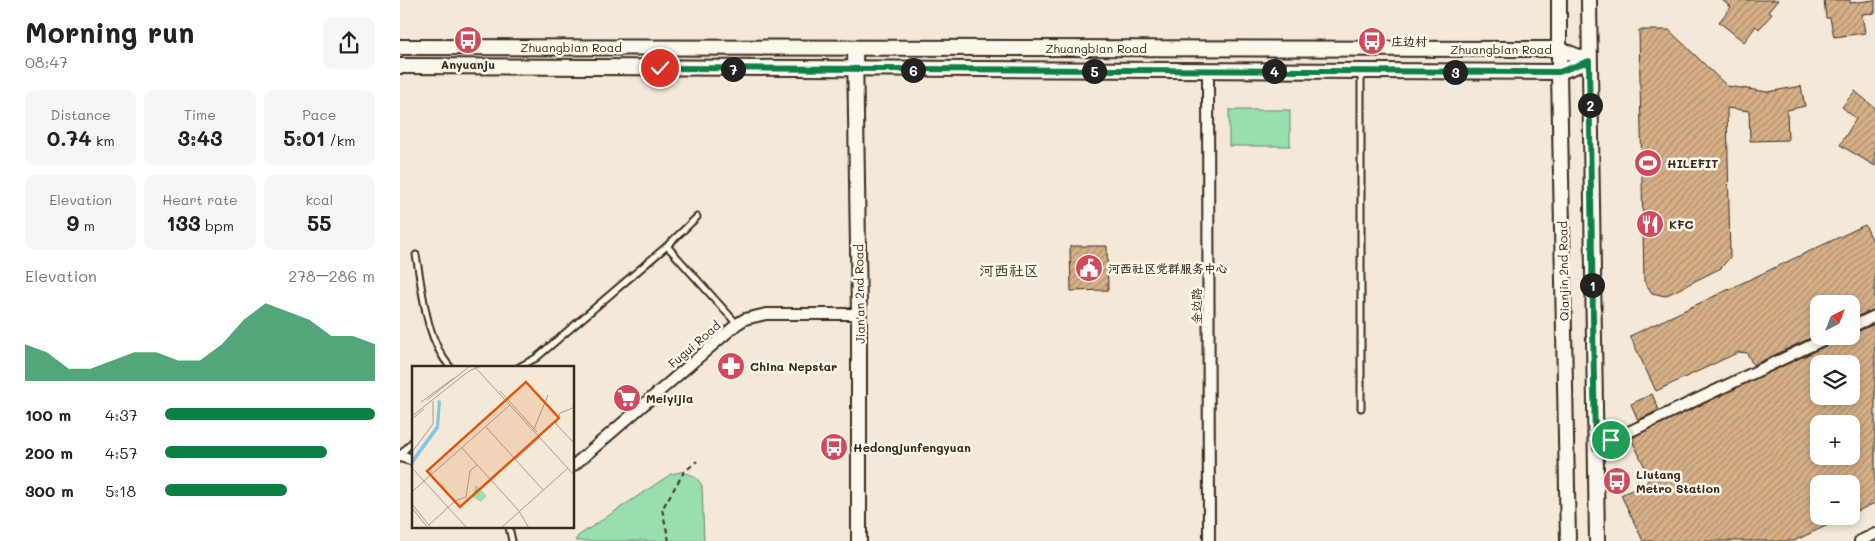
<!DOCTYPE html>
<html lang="en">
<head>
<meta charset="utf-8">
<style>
	:root { --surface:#fff; --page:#f6f6f6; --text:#222; --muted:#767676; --accent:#0b8043 }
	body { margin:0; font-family:Mali,"LXGW WenKai TC",sans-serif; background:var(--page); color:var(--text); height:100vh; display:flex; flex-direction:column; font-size:19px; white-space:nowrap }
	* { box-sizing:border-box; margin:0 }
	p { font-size:16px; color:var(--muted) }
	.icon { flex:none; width:28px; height:28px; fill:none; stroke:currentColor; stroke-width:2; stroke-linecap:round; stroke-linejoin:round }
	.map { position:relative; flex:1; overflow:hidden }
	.details { display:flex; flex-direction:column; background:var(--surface); width:400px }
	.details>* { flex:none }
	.needle { width:32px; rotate:42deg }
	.buttons { position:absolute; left:1410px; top:295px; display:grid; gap:10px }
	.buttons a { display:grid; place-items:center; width:50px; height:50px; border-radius:10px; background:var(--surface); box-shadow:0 2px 8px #0003; font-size:25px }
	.pin { position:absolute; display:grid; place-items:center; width:42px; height:42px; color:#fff; margin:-21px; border:2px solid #fff; border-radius:50%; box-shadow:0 1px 5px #0007 }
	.km { position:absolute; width:25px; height:25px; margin:-12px; border-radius:50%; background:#222; color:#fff; font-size:14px; line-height:25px; text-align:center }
	.round { display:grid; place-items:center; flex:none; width:52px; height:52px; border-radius:10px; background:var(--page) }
	.overview { display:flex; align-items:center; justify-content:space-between; height:85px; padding:0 25px }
	h1 { font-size:28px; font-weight:700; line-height:38px }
	.stats { display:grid; grid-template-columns:repeat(3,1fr); gap:8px; height:85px; padding:5px 25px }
	.stats div { display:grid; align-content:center; border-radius:10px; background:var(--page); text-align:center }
	.stats b { font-size:21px; font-weight:700 }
	.stats small { font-size:14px; font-weight:400 }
	.stats p { font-size:14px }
	.chart { height:140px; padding:10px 25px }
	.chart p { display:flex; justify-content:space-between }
	.chart svg { width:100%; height:90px; margin-top:5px; fill:var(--accent); opacity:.7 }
	ul { padding:0 25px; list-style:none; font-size:16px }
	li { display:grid; grid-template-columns:80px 60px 1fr; align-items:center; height:38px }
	li i { height:12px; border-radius:6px; background:var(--accent) }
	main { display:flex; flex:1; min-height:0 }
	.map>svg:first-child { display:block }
	.park { fill:#99dfad; stroke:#6a8466 }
	.building { fill:url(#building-hatch); stroke:#3b2a1e; fill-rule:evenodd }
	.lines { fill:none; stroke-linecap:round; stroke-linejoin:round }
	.lane-casing { stroke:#3b2a1e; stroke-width:9 }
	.street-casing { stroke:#3b2a1e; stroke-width:14 }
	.secondary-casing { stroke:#3b2a1e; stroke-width:18 }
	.path { stroke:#3b2a1e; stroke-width:2; stroke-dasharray:5 4; stroke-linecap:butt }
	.lane { stroke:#fbf7ec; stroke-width:5 }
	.street { stroke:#fbf7ec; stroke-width:10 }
	.secondary { stroke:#fbf7ec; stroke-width:14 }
	.route-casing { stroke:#fff; stroke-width:10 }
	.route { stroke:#0b8043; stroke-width:6 }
	.labels { text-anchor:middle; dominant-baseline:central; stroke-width:5; stroke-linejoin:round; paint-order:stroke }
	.poi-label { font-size:12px; font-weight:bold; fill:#3b2a1e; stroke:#fbf7ec; text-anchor:start }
	.street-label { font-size:12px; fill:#3b2a1e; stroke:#fbf7ec }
	.quarter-label { font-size:15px; fill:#3b2a1e; stroke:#fbf7ec }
	.inset-road { fill:none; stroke:#aa9d8e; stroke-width:1 }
	.view { fill:#df570d; fill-opacity:0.15; stroke:#df570d; stroke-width:2.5 }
	.inset-edge { fill:none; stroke:#3b2a1e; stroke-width:2.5 }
</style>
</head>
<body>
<main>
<section class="details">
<div class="overview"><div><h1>Morning run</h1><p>08:47</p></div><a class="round"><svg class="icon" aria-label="share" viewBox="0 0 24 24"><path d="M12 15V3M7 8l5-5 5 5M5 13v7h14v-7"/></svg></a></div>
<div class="stats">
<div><p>Distance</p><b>0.74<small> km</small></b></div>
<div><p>Time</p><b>3:43</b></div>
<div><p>Pace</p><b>5:01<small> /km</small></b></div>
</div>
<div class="stats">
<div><p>Elevation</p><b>9<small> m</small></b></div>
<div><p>Heart rate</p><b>133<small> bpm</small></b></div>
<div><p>kcal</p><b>55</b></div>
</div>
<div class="chart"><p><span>Elevation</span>278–286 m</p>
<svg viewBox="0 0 160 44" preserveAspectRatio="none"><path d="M0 44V26L10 30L20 38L30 38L40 34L50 30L60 30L70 34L80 34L90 26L100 14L110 6L120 10L130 14L140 22L150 22L160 26V44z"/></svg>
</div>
<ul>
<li><b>100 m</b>4:37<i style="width:100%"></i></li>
<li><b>200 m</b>4:57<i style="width:77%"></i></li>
<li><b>300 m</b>5:18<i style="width:58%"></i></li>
</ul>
</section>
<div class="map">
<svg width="1475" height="541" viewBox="0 0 1475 541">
	<defs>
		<pattern id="building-hatch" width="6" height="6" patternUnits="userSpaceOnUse" patternTransform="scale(1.25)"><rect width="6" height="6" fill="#d6b087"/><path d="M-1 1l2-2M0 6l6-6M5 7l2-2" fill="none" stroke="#af8f6e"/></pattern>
	</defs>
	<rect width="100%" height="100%" fill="#f4e9d8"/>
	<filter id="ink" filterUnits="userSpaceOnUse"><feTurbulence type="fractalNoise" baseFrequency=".02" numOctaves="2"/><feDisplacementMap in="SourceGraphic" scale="10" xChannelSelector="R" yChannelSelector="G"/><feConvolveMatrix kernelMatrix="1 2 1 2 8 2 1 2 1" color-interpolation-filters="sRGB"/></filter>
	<g filter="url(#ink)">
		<g class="park">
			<rect x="829" y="110" width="61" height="36"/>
			<path d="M281 472C291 474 297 476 302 486L304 541H175L178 536 271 474Z"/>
		</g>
		<g class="building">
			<path d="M1322 0H1378L1368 12 1372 14 1359 29 1356 26 1344 42 1319 22 1331 7Z"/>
			<path d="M1424 0H1450V3L1475 0V13L1462 14 1465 33 1434 37 1430 18H1426Z"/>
			<path d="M1239 30H1269L1327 86 1368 92 1401 86 1405 106 1387 110 1388 140 1350 141 1349 111 1327 108 1330 257 1321 268 1265 296 1252 293 1244 281Z"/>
			<path d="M1455 91 1475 108V166L1440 145 1456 119 1442 107Z"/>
			<path d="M1465 225 1475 245V309L1451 319V304H1419V334L1353 365 1347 353 1339 352 1256 391 1230 336Z"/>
			<path d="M670 246H707L708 290 671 291Z"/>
			<path d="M1475 324V503L1451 514V484H1419V516H1447L1394 541H1243L1221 495 1245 484 1250 478 1231 438 1419 349 1448 336H1451V334ZM1419 364H1451V396H1419ZM1419 424H1451V456H1419Z"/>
			<path d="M1252 394 1259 410 1238 420 1231 404Z"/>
		</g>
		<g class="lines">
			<g class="lane-casing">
				<g id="lane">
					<path d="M961 73V408"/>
					<path d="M267 246 337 324"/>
					<path d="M16 255C23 292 25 337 50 367"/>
					<path d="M119 367 136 358 267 246 297 217"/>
					<path d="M0 455 14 440"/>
					<path d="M109 527 112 541"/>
				</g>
			</g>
			<g class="street-casing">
				<g id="street">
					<path d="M808 71 809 541"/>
					<path d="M1451 327 1475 316"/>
					<path d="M1195 448 1431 336"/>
					<path d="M0 456 14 460"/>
					<path d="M174 465 337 324 345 319 366 314H459"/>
					<path d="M1460 541 1475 534"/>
				</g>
			</g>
			<g class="secondary-casing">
				<g id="secondary">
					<path d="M1159 0V72L1168 541"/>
					<path d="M1189 0 1197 541"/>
					<path d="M0 47 1159 49 1189 61"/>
					<path d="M455 48 459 314V541"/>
					<path d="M0 66 1159 72 1189 61"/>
				</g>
			</g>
			<path class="path" d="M269 541 262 509 284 472 297 461"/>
			<use href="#lane" class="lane"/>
			<use href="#street" class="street"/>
			<use href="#secondary" class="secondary"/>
		</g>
	</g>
	<g class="lines" filter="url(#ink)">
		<g class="route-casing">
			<path id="route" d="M260 68 1159 72 1189 61 1195 448 1211 440"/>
		</g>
		<use href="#route" class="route"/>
	</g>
	<defs>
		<g id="bus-disc" transform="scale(1.4375)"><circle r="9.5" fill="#d1495b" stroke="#fbf7ec"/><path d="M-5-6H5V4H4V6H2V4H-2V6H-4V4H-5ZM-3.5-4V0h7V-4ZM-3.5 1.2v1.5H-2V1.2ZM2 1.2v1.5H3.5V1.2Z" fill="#fff"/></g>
		<g id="stadium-disc" transform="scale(1.4375)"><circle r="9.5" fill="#d1495b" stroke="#fbf7ec"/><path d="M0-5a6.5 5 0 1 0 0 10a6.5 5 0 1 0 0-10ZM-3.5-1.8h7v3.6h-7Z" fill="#fff"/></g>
		<g id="restaurant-disc" transform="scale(1.4375)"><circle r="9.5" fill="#d1495b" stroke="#fbf7ec"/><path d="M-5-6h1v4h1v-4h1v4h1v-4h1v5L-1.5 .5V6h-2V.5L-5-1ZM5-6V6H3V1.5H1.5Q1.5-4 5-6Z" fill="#fff"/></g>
		<g id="civic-disc" transform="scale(1.4375)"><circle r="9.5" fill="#d1495b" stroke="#fbf7ec"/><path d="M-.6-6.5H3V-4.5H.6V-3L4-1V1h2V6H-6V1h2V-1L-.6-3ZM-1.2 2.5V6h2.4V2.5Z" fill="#fff"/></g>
		<g id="pharmacy-disc" transform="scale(1.4375)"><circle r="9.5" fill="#d1495b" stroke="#fbf7ec"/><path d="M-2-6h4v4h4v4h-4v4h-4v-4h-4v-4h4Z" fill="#fff"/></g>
		<g id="supermarket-disc" transform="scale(1.4375)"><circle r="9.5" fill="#d1495b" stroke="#fbf7ec"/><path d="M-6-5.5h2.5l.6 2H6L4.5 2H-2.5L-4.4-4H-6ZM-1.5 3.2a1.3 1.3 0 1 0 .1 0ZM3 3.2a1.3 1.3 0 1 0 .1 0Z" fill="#fff"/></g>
	</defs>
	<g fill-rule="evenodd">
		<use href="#bus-disc" x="68" y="40"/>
		<use href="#bus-disc" x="972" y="41"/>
		<use href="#stadium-disc" x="1248" y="163"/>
		<use href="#restaurant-disc" x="1250" y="224"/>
		<use href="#civic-disc" x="689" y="268"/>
		<use href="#pharmacy-disc" x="331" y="366"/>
		<use href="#supermarket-disc" x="227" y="398"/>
		<use href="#bus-disc" x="434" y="447"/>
		<use href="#bus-disc" x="1217" y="481"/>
	</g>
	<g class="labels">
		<g class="poi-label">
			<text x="991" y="41">庄边村</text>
			<text x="68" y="64" text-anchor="middle">Anyuanju</text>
			<text x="1267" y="163">HILEFIT</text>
			<text x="1269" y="224">KFC</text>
			<text x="708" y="268">河西社区党群服务中心</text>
			<text x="350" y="366">China Nepstar</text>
			<text x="246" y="398">Meiyijia</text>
			<text x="453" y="447">Hedongjunfengyuan</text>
			<text x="1236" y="474">Liutang<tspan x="1236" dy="14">Metro Station</tspan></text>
		</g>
		<g class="street-label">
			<text x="171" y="47">Zhuangbian Road</text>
			<text x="696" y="48">Zhuangbian Road</text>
			<text x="1101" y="49">Zhuangbian Road</text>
			<text transform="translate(1163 271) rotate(-91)">Qianjin 2nd Road</text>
			<text transform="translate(459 294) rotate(-91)">Jian'an 2nd Road</text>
			<text transform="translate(796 306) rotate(-90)">金边路</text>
			<text transform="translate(294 344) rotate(-41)">Fugui Road</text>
		</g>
		<g class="quarter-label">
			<text x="609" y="270">河西社区</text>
		</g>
	</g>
	<g transform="translate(12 366)">
		<rect width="162" height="162" fill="#f4e9d8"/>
		<path d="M64 119 75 130 69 136 60 131Z" fill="#99dfad"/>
		<path d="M26 34 29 35 27 62 1 98 0 93 24 60Z" fill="#84c4e5"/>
		<path class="inset-road" d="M62 0 163 110M88 25 125 66M15 34 58 0M9 36 42 12M163 41 148 47 144 58 163 78M0 50 57 5 69 0M0 53 12 43M74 61 131 124M122 63 136 29M49 81 107 145 117 162M0 86 21 58V35M103 94 127 72M0 102 55 162M12 115 98 39M0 126 12 115M0 138 19 162M0 142 16 162M17 159 43 135 54 131 58 105 65 99M89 162 156 102"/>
		<path class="view" d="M114 16 147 52 48 141 15 105Z"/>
		<rect width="162" height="162" class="inset-edge"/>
	</g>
</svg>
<div class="buttons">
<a><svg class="needle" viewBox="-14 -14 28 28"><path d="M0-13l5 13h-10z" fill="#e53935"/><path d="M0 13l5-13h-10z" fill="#767676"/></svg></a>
<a><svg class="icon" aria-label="layers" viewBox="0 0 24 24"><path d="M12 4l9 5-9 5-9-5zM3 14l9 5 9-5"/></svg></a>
<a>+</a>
<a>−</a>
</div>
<div class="pin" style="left:1211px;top:440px;background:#1e9e55"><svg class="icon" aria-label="arrive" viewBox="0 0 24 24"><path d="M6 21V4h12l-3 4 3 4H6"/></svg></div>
<div class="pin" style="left:260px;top:68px;background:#d93025"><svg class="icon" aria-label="check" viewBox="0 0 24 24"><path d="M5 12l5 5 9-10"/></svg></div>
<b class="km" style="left:1192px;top:285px">1</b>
<b class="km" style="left:1190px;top:105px">2</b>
<b class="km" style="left:1055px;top:72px">3</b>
<b class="km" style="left:874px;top:71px">4</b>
<b class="km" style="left:694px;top:71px">5</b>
<b class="km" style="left:513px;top:70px">6</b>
<b class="km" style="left:333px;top:69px">7</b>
</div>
</main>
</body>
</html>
